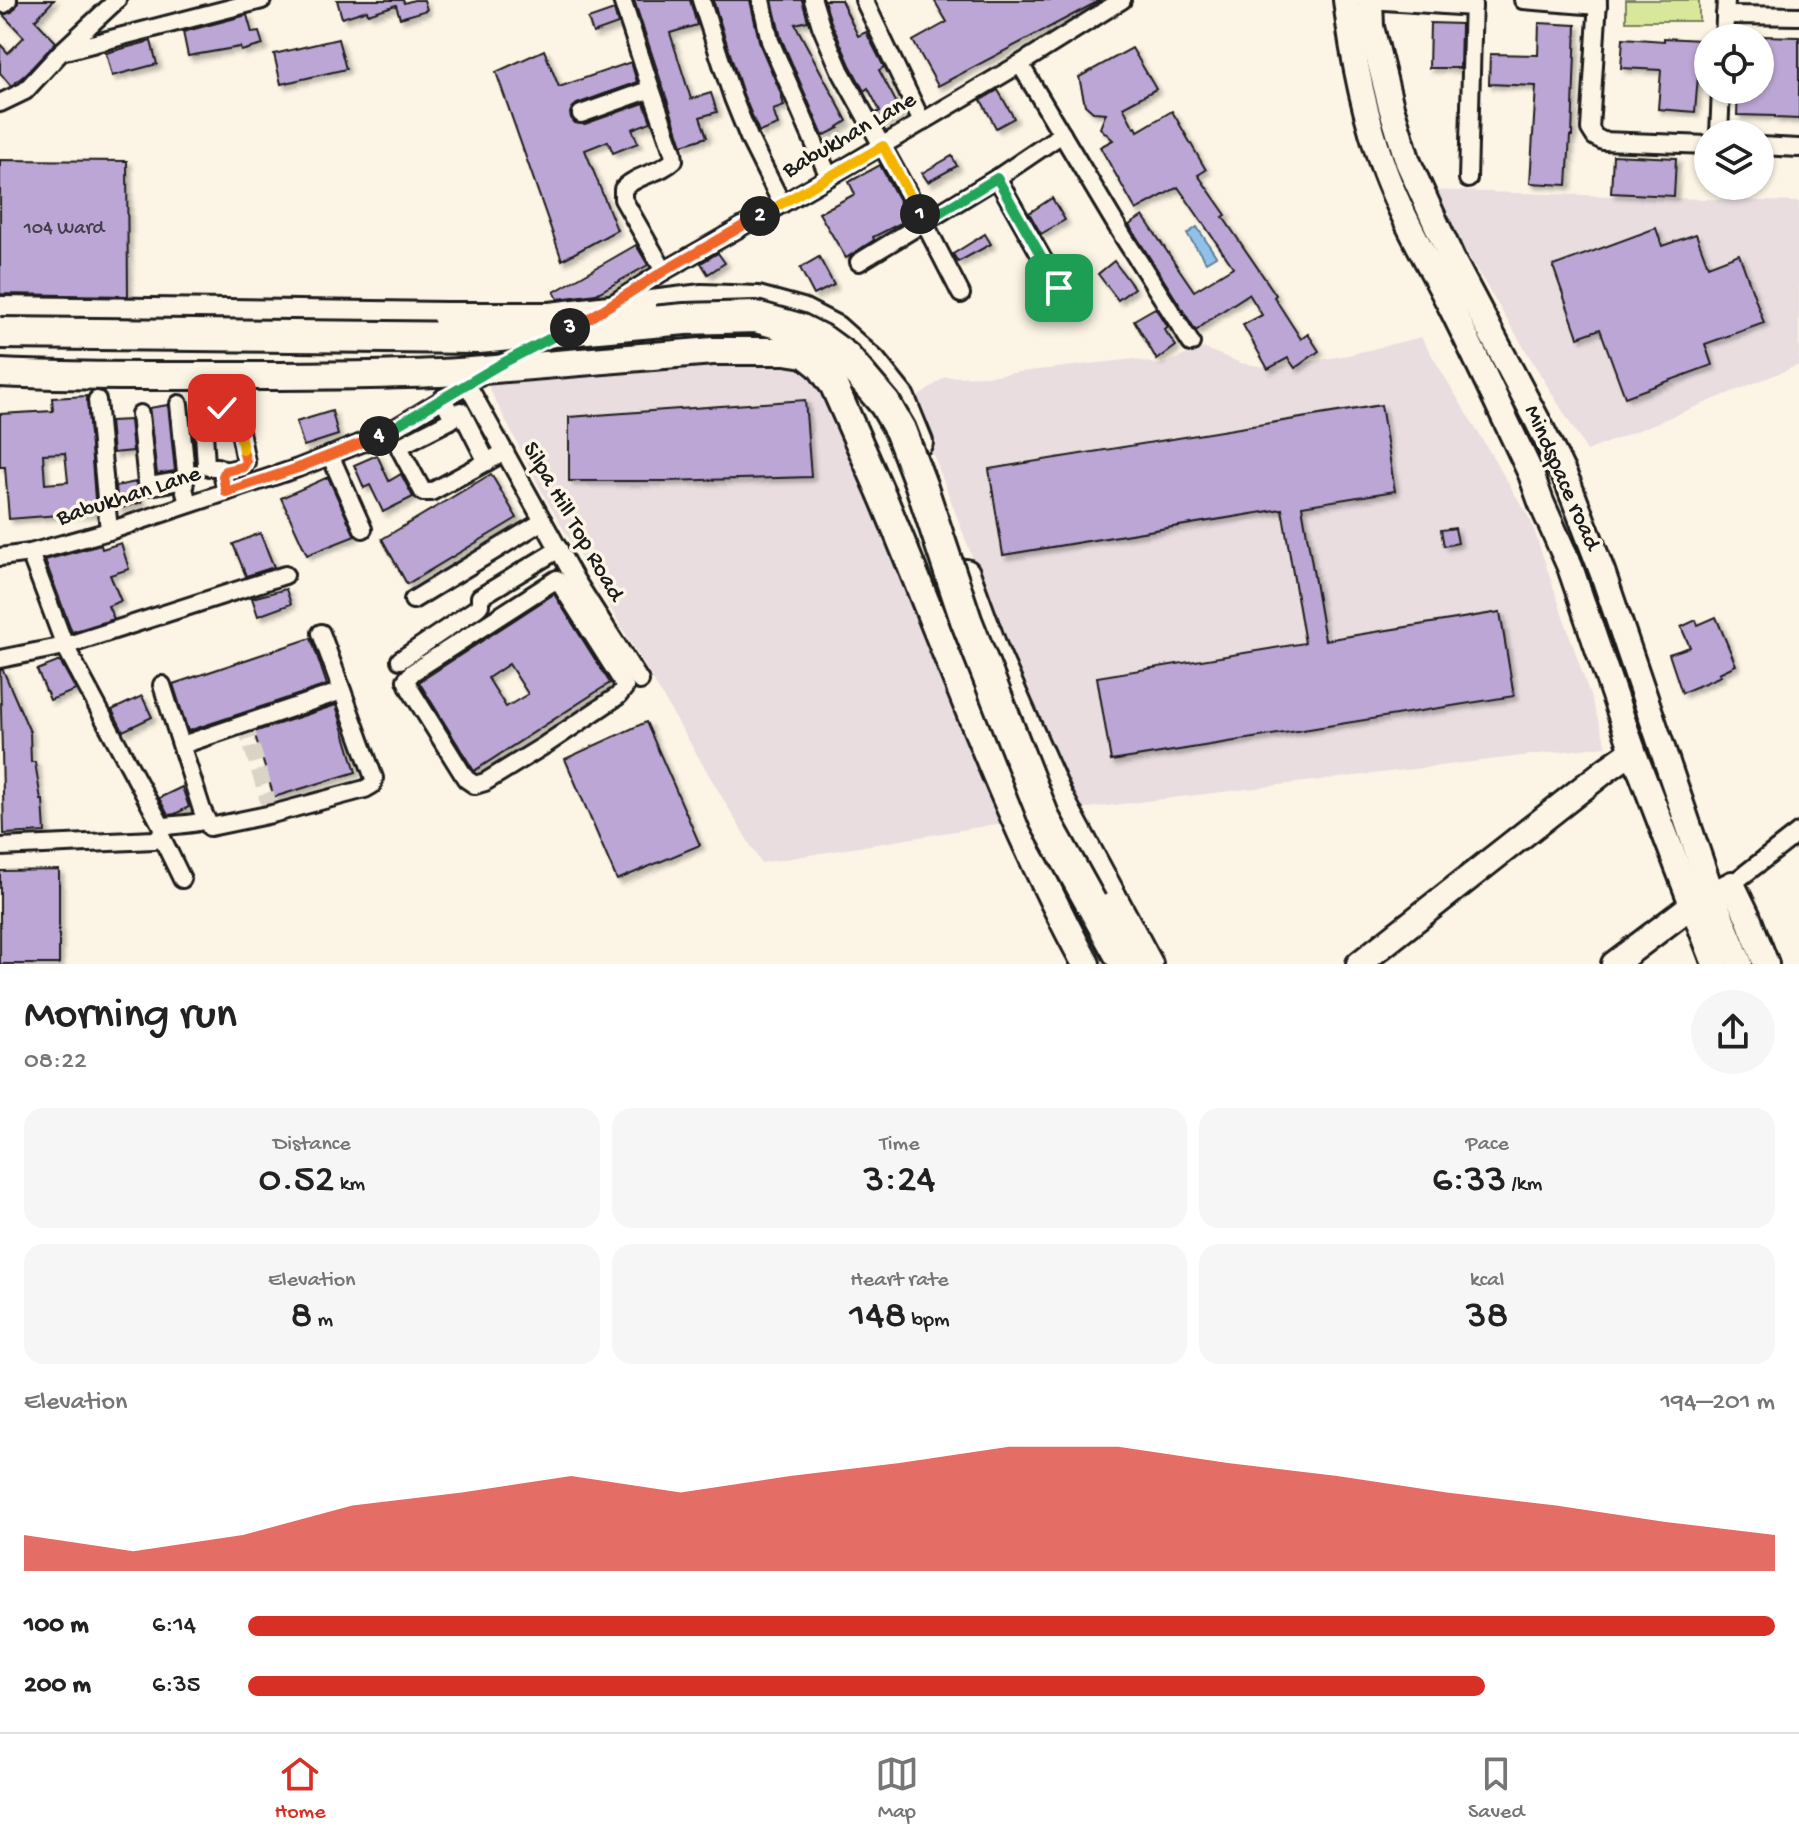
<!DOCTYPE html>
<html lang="en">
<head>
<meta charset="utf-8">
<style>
	:root { --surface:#fff; --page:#f6f6f6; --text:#222; --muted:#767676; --line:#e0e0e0; --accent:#d93025 }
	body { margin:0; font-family:"Gochi Hand",sans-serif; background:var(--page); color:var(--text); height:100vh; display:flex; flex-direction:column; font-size:30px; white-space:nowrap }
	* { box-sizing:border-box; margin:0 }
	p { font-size:26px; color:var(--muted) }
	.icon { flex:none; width:44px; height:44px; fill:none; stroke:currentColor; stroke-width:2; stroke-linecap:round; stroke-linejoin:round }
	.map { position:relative; height:964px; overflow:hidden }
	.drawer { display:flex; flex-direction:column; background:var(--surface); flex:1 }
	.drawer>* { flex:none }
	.buttons { position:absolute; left:1694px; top:24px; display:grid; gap:16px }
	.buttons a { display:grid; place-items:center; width:80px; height:80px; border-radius:50%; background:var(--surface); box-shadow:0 2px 6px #0004; font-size:40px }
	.pin { position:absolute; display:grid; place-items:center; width:68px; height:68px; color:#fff; margin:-34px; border-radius:16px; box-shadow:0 4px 12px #0006 }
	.km { position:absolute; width:40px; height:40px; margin:-20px; border-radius:50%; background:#222; color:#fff; font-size:22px; line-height:40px; text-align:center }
	.round { display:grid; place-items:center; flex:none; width:84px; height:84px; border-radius:42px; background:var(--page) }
	.headline { display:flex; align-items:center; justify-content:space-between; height:136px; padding:0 24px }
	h1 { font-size:44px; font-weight:600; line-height:60px }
	.metrics { display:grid; grid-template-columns:repeat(3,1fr); gap:12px; height:136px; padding:8px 24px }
	.metrics div { display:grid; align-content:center; border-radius:20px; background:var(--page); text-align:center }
	.metrics b { font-size:40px; font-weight:600 }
	.metrics small { font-size:22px; font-weight:400 }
	.metrics p { font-size:22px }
	.chart { height:224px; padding:16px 24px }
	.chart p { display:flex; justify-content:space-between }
	.chart svg { width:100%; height:144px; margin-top:8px; fill:var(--accent); opacity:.7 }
	ul { padding:0 24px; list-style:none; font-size:26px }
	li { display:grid; grid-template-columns:128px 96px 1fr; align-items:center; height:60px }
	li i { height:20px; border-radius:10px; background:var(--accent) }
	.menu { display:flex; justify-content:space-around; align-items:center; height:112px; border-top:2px solid var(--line); background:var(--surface); font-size:22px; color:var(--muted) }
	.menu a { display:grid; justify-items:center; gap:4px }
	.menu .on { color:var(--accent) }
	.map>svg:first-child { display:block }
	.built { fill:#e9dde0 }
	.green { fill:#d9e79a; stroke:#7a825b; stroke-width:2 }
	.water { fill:#8fc1eb; stroke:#617f98; stroke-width:2 }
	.building { fill:#bca6d5; stroke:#1c1c1c; stroke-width:2; fill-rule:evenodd; filter:url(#shadow) }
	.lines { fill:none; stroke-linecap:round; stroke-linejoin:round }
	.street-tunnel { stroke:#dad4c7; stroke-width:16; stroke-dasharray:16 8; stroke-linecap:butt }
	.street-casing { stroke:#1c1c1c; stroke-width:22 }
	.secondary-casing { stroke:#1c1c1c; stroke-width:30 }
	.primary-casing { stroke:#1c1c1c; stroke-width:32 }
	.highway-casing { stroke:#1c1c1c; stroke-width:36 }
	.street { stroke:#fcf5e5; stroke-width:16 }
	.secondary { stroke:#fcf5e5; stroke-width:24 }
	.primary { stroke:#fcf5e5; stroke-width:26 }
	.highway { stroke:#fcf5e5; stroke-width:30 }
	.primary-bridge-casing { stroke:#1c1c1c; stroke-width:32; stroke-linecap:butt }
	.highway-bridge-casing { stroke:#1c1c1c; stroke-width:36; stroke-linecap:butt }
	.primary-bridge { stroke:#fcf5e5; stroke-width:26 }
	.highway-bridge { stroke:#fcf5e5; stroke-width:30 }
	.split-1-casing { stroke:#fff; stroke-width:16 }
	.split-2-casing { stroke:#fff; stroke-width:16 }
	.split-3-casing { stroke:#fff; stroke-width:16 }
	.split-4-casing { stroke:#fff; stroke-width:16 }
	.split-5-casing { stroke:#fff; stroke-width:16 }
	.split-6-casing { stroke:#fff; stroke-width:16 }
	.split-1 { stroke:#22a559; stroke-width:10 }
	.split-2 { stroke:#f5b400; stroke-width:10 }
	.split-3 { stroke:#f0652b; stroke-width:10 }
	.split-4 { stroke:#22a559; stroke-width:10 }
	.split-5 { stroke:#f0652b; stroke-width:10 }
	.split-6 { stroke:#f5b400; stroke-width:10 }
	.labels { text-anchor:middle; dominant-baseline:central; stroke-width:7; stroke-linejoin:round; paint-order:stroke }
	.number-label { font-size:20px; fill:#443e4a }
	.street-label { font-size:24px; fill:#1c1c1c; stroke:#fcf5e5 }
</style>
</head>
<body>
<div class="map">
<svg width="1799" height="964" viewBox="0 0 1799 964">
	<defs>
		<filter id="shadow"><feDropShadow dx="4" dy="4" stdDeviation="2" flood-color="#0004"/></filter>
	</defs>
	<rect width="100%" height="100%" fill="#fcf5e5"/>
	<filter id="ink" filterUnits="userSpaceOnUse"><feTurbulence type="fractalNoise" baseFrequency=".0125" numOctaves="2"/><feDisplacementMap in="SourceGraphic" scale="16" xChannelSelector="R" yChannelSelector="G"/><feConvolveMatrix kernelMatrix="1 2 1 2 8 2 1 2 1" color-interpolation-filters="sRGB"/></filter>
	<g filter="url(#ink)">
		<g class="built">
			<path d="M1428 190 1799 202V365L1587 451Z"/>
			<path d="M1421 337 1531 521 1607 746 1080 809 1007 649 913 401 945 377 986 376 1134 359 1160 365 1203 348 1241 363 1271 368 1348 355Z"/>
			<path d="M793 359 825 388 1004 823 761 863 547 501 487 384 588 367Z"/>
		</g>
		<rect class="green" x="1626" y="0" width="73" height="21"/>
		<path class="water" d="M1197 227 1216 256 1206 262 1187 234Z"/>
		<g class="building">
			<path d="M19 0H54L35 20 56 42 26 74 11 86 0 73V44L8 53 24 37 3 15 12 12 16 7Z"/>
			<path d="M337 0H403L404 3 414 0H424L427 10 400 18 396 5 368 14 367 10 342 18Z"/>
			<path d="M634 0H690L697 25 670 33 691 99 711 93 717 112 700 117 707 137 682 145Z"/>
			<path d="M713 0H750L760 45 780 91 784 106 773 110 778 125 759 132 743 94Z"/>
			<path d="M772 0H802L808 21 795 24 847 121 838 127 839 128 823 136 781 38Z"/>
			<path d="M824 0H841L858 36 866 32 884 67 879 70 902 113 882 124 876 113 880 111 868 88 864 91 850 65 831 22Z"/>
			<path d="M934 0H1101L938 86 913 41 947 22Z"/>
			<path d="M614 10 618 24 593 33 588 19Z"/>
			<path d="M247 15 252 33 259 32 263 45 241 51 240 47 188 56 183 32Z"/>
			<path d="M1430 23 1461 24 1460 68H1429Z"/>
			<path d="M1539 23 1576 25 1572 136H1570L1567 185 1530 183 1536 86 1489 84 1490 54 1538 55Z"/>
			<path d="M1760 36 1799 37V119L1775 118V116L1737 115 1738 90H1760Z"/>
			<path d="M1623 38 1664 41V38L1701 40 1695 112 1658 109 1661 70 1621 68Z"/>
			<path d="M338 39 346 69 281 84 274 54Z"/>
			<path d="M151 41 157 64 112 76 106 53Z"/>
			<path d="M1132 48 1156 89 1123 107 1134 128 1136 127 1138 131 1172 111 1206 170 1198 175 1226 215 1223 217 1276 295 1274 297 1301 339 1308 334 1319 351 1295 368 1288 358 1268 369 1243 325 1262 315 1249 294 1213 317 1196 331 1129 225 1143 216 1194 291 1233 267 1178 187 1136 210 1100 147 1113 140 1100 128 1106 113 1093 112 1085 105 1079 77Z"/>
			<path d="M544 50 559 87 631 62 637 82 577 104 572 108 570 113 571 118 575 123 585 124 644 103 651 122 632 129 638 143 613 153 608 141 585 150 617 230 562 260 496 72Z"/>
			<path d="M998 90 1014 118 996 128 981 100Z"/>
			<path d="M1613 155 1676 158 1674 196 1611 193Z"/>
			<path d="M952 156 957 166 928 182 922 173Z"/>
			<path d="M0 160 127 161 128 296 0 294Z"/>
			<path d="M880 165 909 219 873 237 874 240 846 258 819 213 855 194 849 182Z"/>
			<path d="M1052 198 1065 220 1041 234 1029 213Z"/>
			<path d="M1656 228 1662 246 1696 234 1708 266 1739 254 1764 323 1705 344 1712 365 1625 397 1600 329 1578 337 1553 266Z"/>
			<path d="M985 234 991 244 958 262 953 254Z"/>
			<path d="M636 245 648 265 596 294 558 299 554 292Z"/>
			<path d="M718 253 725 263 708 274 701 263Z"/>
			<path d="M819 257 834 285 814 295 800 268Z"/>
			<path d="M1114 261 1134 288 1118 300 1098 274Z"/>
			<path d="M1155 308 1168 327 1164 329 1176 346 1157 360 1134 320Z"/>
			<path d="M87 396 96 512 9 519 5 467H0V414L53 411 52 398ZM65 453 68 482 45 484 43 454Z"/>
			<path d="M805 400 811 477 665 481H569V417Z"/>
			<path d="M168 405 175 471 157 474 149 408Z"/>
			<path d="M1381 405 1395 491 1302 506 1325 640 1500 612 1514 696 1111 761 1097 677 1305 643 1282 509 1003 555 989 469Z"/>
			<path d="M332 411 338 435 304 446 296 422Z"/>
			<path d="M130 420 133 451 113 453 110 421Z"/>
			<path d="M377 455 389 481 401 474 413 497 383 512 370 485 364 488 354 465Z"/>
			<path d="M491 474 517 518 407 584 382 539Z"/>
			<path d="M328 477 355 536 307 555 281 498Z"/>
			<path d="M136 482 142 502 118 509 116 486Z"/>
			<path d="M1455 528 1458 543 1444 546 1441 530Z"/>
			<path d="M260 533 274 567 246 576 233 544Z"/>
			<path d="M121 543 129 569 110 575 121 601 108 606 114 619 72 632 45 560 101 545 102 549Z"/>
			<path d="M286 589 291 604 258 616 252 598Z"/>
			<path d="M554 594 610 683 474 771 419 682ZM509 664 528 694 506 707 488 678Z"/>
			<path d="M1716 617 1736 665 1719 673 1721 676 1682 693 1669 654 1690 647 1681 627 1696 620 1698 625Z"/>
			<path d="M311 638 327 685 188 731 173 684Z"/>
			<path d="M60 661 76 690 50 700 37 670Z"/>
			<path d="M0 670H3L30 732 31 762H35L41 800H43L45 832 4 834Z"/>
			<path d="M142 696 152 717 123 731 112 710Z"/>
			<path d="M336 705 356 772 274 797 254 732Z"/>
			<path d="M646 722 700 845 617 880 565 759Z"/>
			<path d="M182 787 189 807 175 814 168 815 159 798Z"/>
			<path d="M59 870V964H0V871Z"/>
		</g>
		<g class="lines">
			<path class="street-tunnel" d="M245 724 272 814"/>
			<g class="street-casing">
				<g id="street">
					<path d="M622 0 651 89"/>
					<path d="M701 0 733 98 750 140 782 204"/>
					<path d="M761 0 770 41 829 177"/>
					<path d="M813 0 821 26 840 70 924 222 961 294"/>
					<path d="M864 0 922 122"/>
					<path d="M1370 0 1473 7"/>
					<path d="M1523 0 1598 6"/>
					<path d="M1598 0 1590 129 1595 137 1603 141 1708 145"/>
					<path d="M4 4 8 0"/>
					<path d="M1725 15 1799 16"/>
					<path d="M1724 38 1726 0"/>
					<path d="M61 52 262 0"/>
					<path d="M1020 64 1124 238 1191 343"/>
					<path d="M0 103 25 91 61 52 117 0"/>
					<path d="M581 114 651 89 673 152 674 160C660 174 637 174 623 189V199L664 271"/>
					<path d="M1719 134 1721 90"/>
					<path d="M1760 146 1799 148"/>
					<path d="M997 178 1059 288"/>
					<path d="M1468 179 1473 0"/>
					<path d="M859 262 997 178 1062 134"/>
					<path d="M612 304 664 271 829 177 1020 64 1122 0"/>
					<path d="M503 363 549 338"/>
					<path d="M467 384 575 579 640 681"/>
					<path d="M443 398 452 417 451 420 404 444 400 449 423 492H431L505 452"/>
					<path d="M97 400 109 531"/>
					<path d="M179 404 186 472 184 488 188 504"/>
					<path d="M222 408 236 411 246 462 243 467 225 471 223 476 226 492"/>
					<path d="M461 411 487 462"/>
					<path d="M140 414 147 483 150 486 185 480"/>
					<path d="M203 417 206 465 209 467H217L225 471"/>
					<path d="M330 455 363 529"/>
					<path d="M30 553 109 531 298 468 387 433 483 375"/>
					<path d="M0 557 30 553 65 646 162 827 161 836 182 879"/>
					<path d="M557 579 620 678 625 687 618 696 545 745 485 782 475 785 466 779 410 689 406 680 413 672Z"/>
					<path d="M413 600 543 521"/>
					<path d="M0 659 65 646 285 575"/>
					<path d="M400 660 477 608 480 605V597L559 549"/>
					<path d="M162 685 202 810 210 827 272 814 365 789 372 785 374 778 321 633"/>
					<path d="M182 745 342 691"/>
					<path d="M162 827C179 823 188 826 206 820"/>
					<path d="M0 847 154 840 161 836"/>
					<path d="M1732 884 1799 832"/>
				</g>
			</g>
			<g class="secondary-casing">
				<g id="secondary">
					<path d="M1346 0C1353 61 1364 114 1385 172 1403 219 1429 263 1452 309 1479 363 1505 419 1531 474L1541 502 1570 567 1633 751 1715 964"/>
					<path d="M1370 0 1371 27 1391 107 1408 162 1453 261 1536 418 1568 483 1603 574 1712 895 1740 964"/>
					<path d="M1359 964 1606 770 1633 751"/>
					<path d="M1614 964 1692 905 1732 884 1747 915 1766 964"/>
				</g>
			</g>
			<g class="primary-casing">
				<g id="primary">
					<path d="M643 305 702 298 758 300 802 312 835 329 873 363 901 398 919 442"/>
					<path d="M0 310 446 316"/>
					<path d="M0 373C78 377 155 376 233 376 308 376 384 376 459 372"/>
					<path d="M882 495C948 652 1004 814 1086 964"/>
					<path d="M966 573 996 655 1058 795 1149 964"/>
				</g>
			</g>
			<g class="highway-casing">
				<path id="highway" d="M1091 903 1125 964"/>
			</g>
			<use href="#street" class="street"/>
			<use href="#secondary" class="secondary"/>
			<use href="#primary" class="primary"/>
			<use href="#highway" class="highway"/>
			<g class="primary-bridge-casing">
				<g id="primary-bridge">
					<path d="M446 316H550L643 305"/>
					<path d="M459 372 713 351H785L805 354 820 366 834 386 882 495"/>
				</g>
			</g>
			<g class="highway-bridge-casing">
				<path id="highway-bridge" d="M0 333 479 338 685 319 756 317 799 329 823 341 845 357 885 404 900 430 921 485 966 620 1045 820 1091 903"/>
			</g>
			<use href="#primary-bridge" class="primary-bridge"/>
			<use href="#highway-bridge" class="highway-bridge"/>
		</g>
	</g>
	<g class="lines" filter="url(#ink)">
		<g class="split-1-casing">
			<path id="split-1" d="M920 214 924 222 997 178 1059 288"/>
		</g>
		<g class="split-2-casing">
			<path id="split-2" d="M760 216 883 146 920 214"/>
		</g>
		<g class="split-3-casing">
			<path id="split-3" d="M570 328 585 321 664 271 760 216"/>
		</g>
		<g class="split-4-casing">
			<path id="split-4" d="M379 436 499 365 570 328"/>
		</g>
		<g class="split-5-casing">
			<path id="split-5" d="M243 450 246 462 243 467 225 471 223 476 226 492 298 468 379 436"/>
		</g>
		<g class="split-6-casing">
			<path id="split-6" d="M222 408 236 411 243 450"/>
		</g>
		<use href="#split-1" class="split-1"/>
		<use href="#split-2" class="split-2"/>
		<use href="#split-3" class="split-3"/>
		<use href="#split-4" class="split-4"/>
		<use href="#split-5" class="split-5"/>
		<use href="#split-6" class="split-6"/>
	</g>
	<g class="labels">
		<g class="number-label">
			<text x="64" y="229">104 Ward</text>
		</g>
		<g class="street-label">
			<text transform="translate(850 136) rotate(-30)">Babukhan Lane</text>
			<text transform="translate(1561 478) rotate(66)">Mindspace road</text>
			<text transform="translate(129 497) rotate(-18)">Babukhan Lane</text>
			<text transform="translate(572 522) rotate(60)">Silpa Hill Top Road</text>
		</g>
	</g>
</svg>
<div class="buttons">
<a><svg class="icon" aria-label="locate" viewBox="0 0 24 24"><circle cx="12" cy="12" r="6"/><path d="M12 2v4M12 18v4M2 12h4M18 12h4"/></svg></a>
<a><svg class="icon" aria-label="layers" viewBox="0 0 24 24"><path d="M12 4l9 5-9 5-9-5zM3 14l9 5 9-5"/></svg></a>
</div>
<div class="pin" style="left:1059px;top:288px;background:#1e9e55"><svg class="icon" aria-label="arrive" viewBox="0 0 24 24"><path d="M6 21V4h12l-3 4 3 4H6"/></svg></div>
<div class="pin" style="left:222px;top:408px;background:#d93025"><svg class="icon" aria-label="check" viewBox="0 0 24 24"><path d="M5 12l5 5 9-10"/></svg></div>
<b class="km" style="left:920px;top:214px">1</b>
<b class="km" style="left:760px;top:216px">2</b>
<b class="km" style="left:570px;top:328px">3</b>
<b class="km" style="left:379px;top:436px">4</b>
</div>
<section class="drawer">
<div class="headline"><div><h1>Morning run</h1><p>08:22</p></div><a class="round"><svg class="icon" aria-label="share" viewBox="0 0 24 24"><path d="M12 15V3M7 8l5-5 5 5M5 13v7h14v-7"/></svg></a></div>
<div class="metrics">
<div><p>Distance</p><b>0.52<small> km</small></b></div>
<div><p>Time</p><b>3:24</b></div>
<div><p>Pace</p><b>6:33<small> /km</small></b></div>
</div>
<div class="metrics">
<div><p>Elevation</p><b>8<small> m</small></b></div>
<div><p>Heart rate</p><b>148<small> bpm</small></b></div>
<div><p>kcal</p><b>38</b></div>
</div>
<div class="chart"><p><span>Elevation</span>194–201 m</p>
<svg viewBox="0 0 160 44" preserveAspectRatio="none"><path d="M0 44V33L10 38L20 33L30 24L40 20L50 15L60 20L70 15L80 11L90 6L100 6L110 11L120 15L130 20L140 24L150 29L160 33V44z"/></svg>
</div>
<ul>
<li><b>100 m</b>6:14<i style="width:100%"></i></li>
<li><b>200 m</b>6:35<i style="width:81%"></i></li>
</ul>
</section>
<nav class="menu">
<a class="on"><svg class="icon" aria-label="home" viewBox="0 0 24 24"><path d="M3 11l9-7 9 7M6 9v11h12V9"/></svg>Home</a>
<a><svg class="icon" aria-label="map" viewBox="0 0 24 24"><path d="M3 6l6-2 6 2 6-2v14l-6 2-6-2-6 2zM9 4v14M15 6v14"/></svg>Map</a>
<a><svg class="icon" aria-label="saved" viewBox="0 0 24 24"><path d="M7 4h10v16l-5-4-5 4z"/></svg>Saved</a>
</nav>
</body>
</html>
